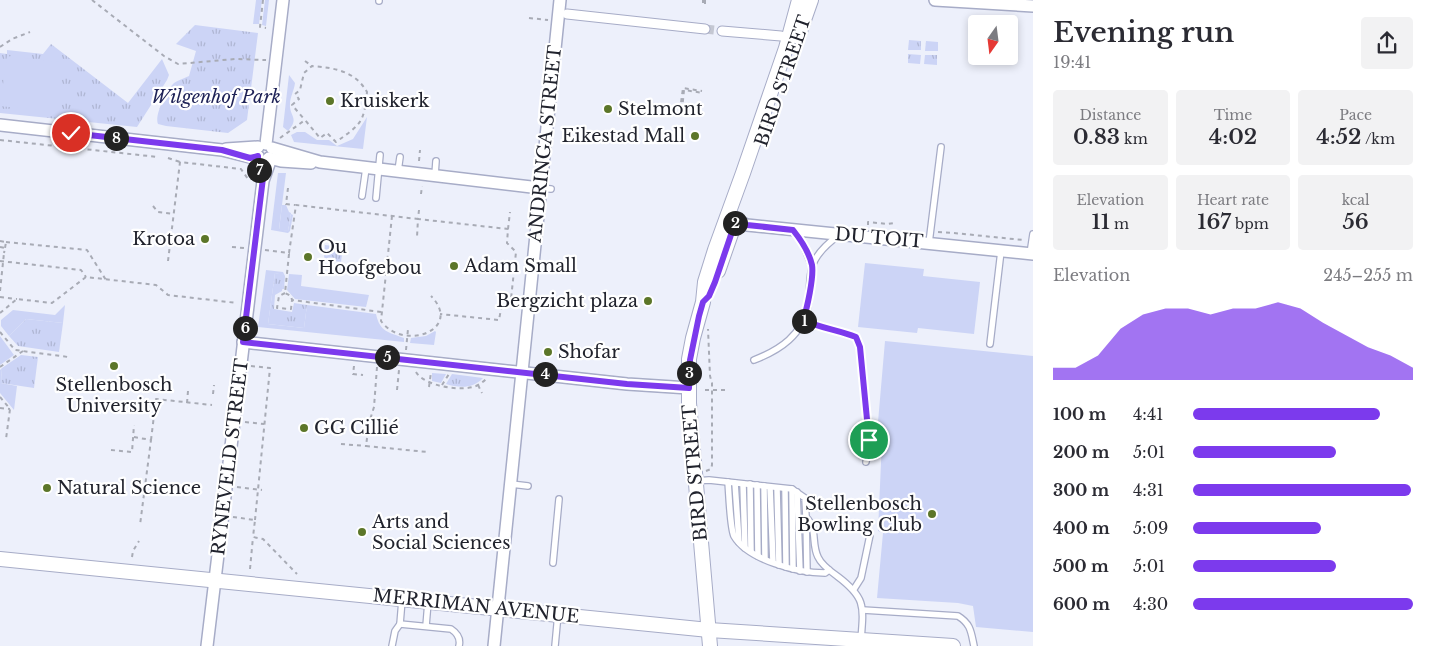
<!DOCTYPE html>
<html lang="en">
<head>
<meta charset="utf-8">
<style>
	:root { --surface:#fff; --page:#f2f2f3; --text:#2b2b33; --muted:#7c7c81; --accent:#7c3aed }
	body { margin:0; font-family:"Libre Baskerville",serif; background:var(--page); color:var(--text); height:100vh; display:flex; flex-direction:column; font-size:19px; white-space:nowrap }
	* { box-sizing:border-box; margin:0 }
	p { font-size:16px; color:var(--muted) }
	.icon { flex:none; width:28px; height:28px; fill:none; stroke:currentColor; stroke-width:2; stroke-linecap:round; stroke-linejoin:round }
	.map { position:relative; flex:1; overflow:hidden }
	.side { display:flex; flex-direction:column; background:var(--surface); width:400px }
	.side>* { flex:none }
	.needle { width:32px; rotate:194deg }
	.buttons { position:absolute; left:968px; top:15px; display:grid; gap:10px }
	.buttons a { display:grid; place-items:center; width:50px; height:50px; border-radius:5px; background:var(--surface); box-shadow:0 2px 8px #0003; font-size:25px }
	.pin { position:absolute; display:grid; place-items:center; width:42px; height:42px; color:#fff; margin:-21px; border:2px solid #fff; border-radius:50%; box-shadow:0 1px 5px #0007 }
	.km { position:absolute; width:25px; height:25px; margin:-12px; border-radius:50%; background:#222; color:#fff; font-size:14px; line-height:25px; text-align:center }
	.round { display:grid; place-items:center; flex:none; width:52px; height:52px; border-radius:5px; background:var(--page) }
	.summary { display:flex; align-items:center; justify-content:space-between; height:85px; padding:0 20px }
	h1 { font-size:28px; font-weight:600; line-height:38px }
	.metrics { display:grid; grid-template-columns:repeat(3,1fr); gap:8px; height:85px; padding:5px 20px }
	.metrics div { display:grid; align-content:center; border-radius:5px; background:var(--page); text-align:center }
	.metrics b { font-size:21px; font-weight:600 }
	.metrics small { font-size:14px; font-weight:400 }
	.metrics p { font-size:14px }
	.chart { height:140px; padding:10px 20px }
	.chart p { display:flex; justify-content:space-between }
	.chart svg { width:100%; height:90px; margin-top:5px; fill:var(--accent); opacity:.7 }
	ul { padding:0 20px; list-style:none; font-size:16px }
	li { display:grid; grid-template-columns:80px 60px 1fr; align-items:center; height:38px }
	li i { height:12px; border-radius:6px; background:var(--accent) }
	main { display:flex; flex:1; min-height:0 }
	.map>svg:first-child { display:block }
	.grass { fill:url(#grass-tufts) }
	.garden { fill:#ccd4f6 }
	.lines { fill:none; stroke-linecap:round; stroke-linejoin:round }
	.pedestrian-tunnel { stroke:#c4c7d2; stroke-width:9; stroke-dasharray:9 4.5; stroke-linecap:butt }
	.service-casing { stroke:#a7acc7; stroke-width:8 }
	.pedestrian-casing { stroke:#a7acc7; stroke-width:11 }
	.minor-casing { stroke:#a7acc7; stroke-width:14 }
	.tertiary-casing { stroke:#a7acc7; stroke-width:16 }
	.path { stroke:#a8abb5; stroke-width:2; stroke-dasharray:4 4; stroke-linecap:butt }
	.service { stroke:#fff; stroke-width:5.5 }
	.pedestrian { stroke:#fff; stroke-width:9 }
	.minor { stroke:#fff; stroke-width:11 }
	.tertiary { stroke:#fff; stroke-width:14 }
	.path-bridge { stroke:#a8abb5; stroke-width:2; stroke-dasharray:4 4; stroke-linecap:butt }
	.route-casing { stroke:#fff; stroke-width:10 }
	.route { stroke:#7c3aed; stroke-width:6 }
	.poi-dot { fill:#5c7629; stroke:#fff; stroke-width:2 }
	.labels { text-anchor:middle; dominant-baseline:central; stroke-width:4.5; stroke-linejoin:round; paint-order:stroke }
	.street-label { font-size:18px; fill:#21232d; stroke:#fff }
	.park-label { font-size:18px; font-style:italic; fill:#1e2257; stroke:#fff }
	.poi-label { font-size:18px; fill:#21232d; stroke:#fff; text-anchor:start }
</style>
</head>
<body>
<main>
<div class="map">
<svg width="1033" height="646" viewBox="0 0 1033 646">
	<defs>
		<pattern id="grass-tufts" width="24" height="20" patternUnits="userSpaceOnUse" patternTransform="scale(1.25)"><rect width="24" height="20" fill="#ccd4f6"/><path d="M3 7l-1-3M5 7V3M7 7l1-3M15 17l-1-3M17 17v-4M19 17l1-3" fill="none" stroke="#afb6d3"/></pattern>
	</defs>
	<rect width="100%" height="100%" fill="#edf0fb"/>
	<g class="grass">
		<path d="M195 25 258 33 247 120 228 133 166 126 158 124C154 116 167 89 174 83 178 80 185 78 189 76L196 51 176 44Z"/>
		<path d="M909 40 921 41V50H908Z"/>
		<path d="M926 41 938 42V51H925Z"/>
		<path d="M51 44 128 103 162 59 169 75 167 80 137 127 0 113V53L7 54V50L43 54Z"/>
		<path d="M908 54 921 55 920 64 908 63Z"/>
		<path d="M925 55H937V65L924 64Z"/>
		<path d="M282 205H286L289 212 291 213 288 231 279 230Z"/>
		<path d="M325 245 343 247 341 262 324 259Z"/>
		<path d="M275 273 282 274 284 276 282 291 275 295 274 309 292 312 294 303 307 305 304 328 268 324Z"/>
		<path d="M26 319 63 323 59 352 18 346 9 336Z"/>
		<path d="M21 355 38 357 34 388 1 383 2 368Z"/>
		<path d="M432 373 446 374 441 383 432 381Z"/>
		<path d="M452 374 483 378C473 389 459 388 446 384Z"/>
	</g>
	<g class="garden">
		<path d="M256 0H262L259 24H253Z"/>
		<path d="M265 0H269L266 26 262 25Z"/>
		<path d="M7 56 60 62 54 112 0 106Z"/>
		<path d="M289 75 295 83C294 91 290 97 290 104 289 116 300 118 288 131L283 127Z"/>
		<path d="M367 117 363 149 294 142 291 135 297 132H305L317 140H329L337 146 353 139Z"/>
		<path d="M278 173H286L279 229 288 231 291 214 293 215 290 231 288 233 271 230Z"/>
		<path d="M865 263 924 269 923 276 980 282 974 334 918 328 917 333 858 327Z"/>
		<path d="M266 270 283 272 285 276 284 289H282L283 275 275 273 268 324 304 328 307 305 376 314C380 332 388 332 404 338V342L258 327Z"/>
		<path d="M289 274 302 275 301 286 369 295 366 307 295 299 287 290Z"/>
		<path d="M65 305 63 323 26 319 9 336 1 326V320L13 310 55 315Z"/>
		<path d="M435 331 436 332 434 345 410 343 411 338 426 336Z"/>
		<path d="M0 336 14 355 0 365Z"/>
		<path d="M885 341 1033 356V632L976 627 973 606 958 603 877 598 883 533 878 531 882 440 878 422Z"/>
		<path d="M2 368 1 383 17 386 14 410 0 393V370Z"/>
	</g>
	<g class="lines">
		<path class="pedestrian-tunnel" d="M705 29 722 31"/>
		<g class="service-casing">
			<g id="service">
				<path d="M379 1V0"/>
				<path d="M398 171 400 157"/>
				<path d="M435 175 436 161"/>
				<path d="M540 188 551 189"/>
				<path d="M362 196 366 168"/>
				<path d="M376 198 380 155"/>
				<path d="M793 231 802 242 812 266"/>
				<path d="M929 243 941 147"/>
				<path d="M1030 254 1033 234"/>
				<path d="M803 320C820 328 838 330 856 337L860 347 869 440 866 462"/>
				<path d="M990 344 1001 251"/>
				<path d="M754 360C780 350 803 335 808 305 810 293 809 279 812 267 816 253 828 243 839 235"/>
				<path d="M696 481 709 480 792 489 805 498 806 517C818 529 811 543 818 557 821 564 830 571 837 576 865 597 864 605 861 639"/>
				<path d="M728 482C729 493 730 528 734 536 748 560 798 573 825 573L829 570"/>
				<path d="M735 483 739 542"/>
				<path d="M511 484 528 486"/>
				<path d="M743 484 745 548"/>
				<path d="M750 484 751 551"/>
				<path d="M757 485 758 556"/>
				<path d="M764 486 765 559"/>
				<path d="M770 487 773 562"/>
				<path d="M777 488 779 565"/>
				<path d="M785 489 786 567"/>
				<path d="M792 489 793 569"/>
				<path d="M797 492 800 571"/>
				<path d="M806 517 807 572"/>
				<path d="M553 563 559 499"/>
				<path d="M854 589 861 578 870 535"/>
				<path d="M863 610 958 616C971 624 971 632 974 646"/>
				<path d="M400 624 451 629C457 633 461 638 459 646"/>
				<path d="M426 626 428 602"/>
				<path d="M392 646 395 631 400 624 402 600"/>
				<path d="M555 646 558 614"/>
			</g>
		</g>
		<g class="pedestrian-casing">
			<g id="pedestrian">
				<path d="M567 14 705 29"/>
				<path d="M722 31 781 36"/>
			</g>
		</g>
		<g class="minor-casing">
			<g id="minor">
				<path d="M935 0 1033 6"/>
				<path d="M0 125 222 150 250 157 258 156"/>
				<path d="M266 144 283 0"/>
				<path d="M272 148 320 162 540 188"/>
				<path d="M226 149 258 147"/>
				<path d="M269 158 281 161 311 163"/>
				<path d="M727 217 747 225 1033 254"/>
				<path d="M243 342 627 384 689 388"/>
				<path d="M207 646 263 181 269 164 268 159"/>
				<path d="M494 646 560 0"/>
			</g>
		</g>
		<g class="tertiary-casing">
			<g id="tertiary">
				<path d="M798 37 811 0"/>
				<path d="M718 271 733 228"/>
				<path d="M0 559 709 630 953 646"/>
				<path d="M710 646 689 403V359L693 338 703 302 705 282 715 250 743 173 786 48 799 0"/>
			</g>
		</g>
		<g class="path">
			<path d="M92 0 164 56 178 64 235 59 266 60"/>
			<path d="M263 0 260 27 266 28"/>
			<path d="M703 3V0"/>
			<path d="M705 4V0"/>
			<path d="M529 18 548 20"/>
			<path d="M0 47 12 39 30 32"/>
			<path d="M305 61 312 66"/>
			<path d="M680 110 683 88 702 91"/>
			<path d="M682 110 684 90 703 93"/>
			<path d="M280 138 305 120 320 138 327 133 336 142C361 124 364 123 367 92 355 71 335 68 312 66L304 73 300 90 295 94 299 99 292 105 305 120"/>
			<path d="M0 140 158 157"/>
			<path d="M168 158 180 162"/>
			<path d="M419 161 420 150"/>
			<path d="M288 188 286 204 295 205"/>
			<path d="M421 194 422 186"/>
			<path d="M153 206 158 212 174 214"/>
			<path d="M419 210 418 219 508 229 507 243 516 252 511 299 501 309 499 320 440 314"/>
			<path d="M392 216 381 321C403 352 464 330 431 296"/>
			<path d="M868 225V222L888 224 894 223"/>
			<path d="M508 229 510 212"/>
			<path d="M938 232 954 233 1023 240"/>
			<path d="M0 241 6 242 5 248"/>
			<path d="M6 242 87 250 106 280"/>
			<path d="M0 247 5 248 4 253"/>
			<path d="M232 247 244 248"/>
			<path d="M265 250 289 253 296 205 418 219 417 237"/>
			<path d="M289 254 285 293 291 296 292 300 381 312"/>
			<path d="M0 261 81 270 86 277"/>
			<path d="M168 261 180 162 241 169 248 179H253"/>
			<path d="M285 293 279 296 277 308 291 309 292 300"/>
			<path d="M0 297 17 299"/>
			<path d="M0 313 17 299 52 303 86 277 156 285 168 295 237 303"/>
			<path d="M0 332 15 350 68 357"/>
			<path d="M406 350 408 329"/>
			<path d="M251 366 270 368 255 520"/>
			<path d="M354 366 353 374 363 375"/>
			<path d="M0 367 23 351"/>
			<path d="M377 367 374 407 369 423 366 446 427 452"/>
			<path d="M416 372C424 386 461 392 476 386 480 384 483 382 486 379"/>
			<path d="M442 385 449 374"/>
			<path d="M478 385 482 393"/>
			<path d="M429 387 431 372"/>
			<path d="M397 390 399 370"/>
			<path d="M705 390H727"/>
			<path d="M213 394 214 385"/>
			<path d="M0 397 10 409 6 439"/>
			<path d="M187 403 188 391"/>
			<path d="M0 408 10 409"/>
			<path d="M245 422 264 424"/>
			<path d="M134 437 151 440 140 525"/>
			<path d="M151 440 156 399 212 405"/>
			<path d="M341 444 366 446"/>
			<path d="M111 450 132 452 134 425"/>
			<path d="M706 471 711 469 712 465V383L710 376 708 329"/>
			<path d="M237 487 262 490"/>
			<path d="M233 517 255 520 253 537 263 539 297 574"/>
			<path d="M132 557 133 551 139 541"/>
			<path d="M250 569 253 537"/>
		</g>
		<use href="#service" class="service"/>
		<use href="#pedestrian" class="pedestrian"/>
		<use href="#minor" class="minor"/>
		<use href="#tertiary" class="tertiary"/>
		<path class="path-bridge" d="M0 291 4 253"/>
	</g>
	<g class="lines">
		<g class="route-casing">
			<path id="route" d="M71 133 222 150 250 158 258 156V167L263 178 243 342 627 384 689 388 690 360 699 316 703 302 709 296 715 282 736 220 747 225 793 230C801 240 809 252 812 265 814 277 807 309 803 320 820 328 838 330 856 337L860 347 869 440"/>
		</g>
		<use href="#route" class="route"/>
	</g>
	<g class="poi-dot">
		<circle cx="330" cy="101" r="5"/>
		<circle cx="608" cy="109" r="5"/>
		<circle cx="695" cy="136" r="5"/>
		<circle cx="205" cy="239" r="5"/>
		<circle cx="308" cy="257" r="5"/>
		<circle cx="454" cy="266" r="5"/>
		<circle cx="648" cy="301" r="5"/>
		<circle cx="548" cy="352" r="5"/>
		<circle cx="114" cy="366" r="5"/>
		<circle cx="304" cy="428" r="5"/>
		<circle cx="47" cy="488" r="5"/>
		<circle cx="932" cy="514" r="5"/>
		<circle cx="362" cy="532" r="5"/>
	</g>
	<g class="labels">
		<g class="street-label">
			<text transform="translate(783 81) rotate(-71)">BIRD STREET</text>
			<text transform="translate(545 144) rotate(-84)">ANDRINGA STREET</text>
			<text transform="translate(879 238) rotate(5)">DU TOIT</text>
			<text transform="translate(230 457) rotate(-83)">RYNEVELD STREET</text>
			<text transform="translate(695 473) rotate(-95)">BIRD STREET</text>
			<text transform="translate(476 606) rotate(6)">MERRIMAN AVENUE</text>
		</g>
		<g class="park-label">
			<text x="216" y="97">Wilgenhof Park</text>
		</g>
		<g class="poi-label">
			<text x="340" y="101">Kruiskerk</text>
			<text x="618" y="109">Stelmont</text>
			<text x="685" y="136" text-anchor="end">Eikestad Mall</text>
			<text x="195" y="239" text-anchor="end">Krotoa</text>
			<text x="318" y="247">Ou<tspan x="318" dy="21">Hoofgebou</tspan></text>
			<text x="464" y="266">Adam Small</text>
			<text x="638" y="301" text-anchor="end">Bergzicht plaza</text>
			<text x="558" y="352">Shofar</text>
			<text x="114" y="385" text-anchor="middle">Stellenbosch<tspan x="114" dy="21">University</tspan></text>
			<text x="314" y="428">GG Cillié</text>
			<text x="57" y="488">Natural Science</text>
			<text x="922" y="504" text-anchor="end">Stellenbosch<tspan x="922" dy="21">Bowling Club</tspan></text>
			<text x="372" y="522">Arts and<tspan x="372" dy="21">Social Sciences</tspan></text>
		</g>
	</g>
</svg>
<div class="buttons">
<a><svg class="needle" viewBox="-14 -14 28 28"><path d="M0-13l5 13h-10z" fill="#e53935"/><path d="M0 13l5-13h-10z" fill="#7c7c81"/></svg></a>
</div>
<div class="pin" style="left:869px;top:440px;background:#1e9e55"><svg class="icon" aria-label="arrive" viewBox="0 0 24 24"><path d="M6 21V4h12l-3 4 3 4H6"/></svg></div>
<div class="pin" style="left:71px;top:133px;background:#d93025"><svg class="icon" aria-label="check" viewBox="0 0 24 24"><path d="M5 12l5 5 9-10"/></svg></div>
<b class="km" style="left:804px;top:321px">1</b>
<b class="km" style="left:735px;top:223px">2</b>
<b class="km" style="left:689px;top:373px">3</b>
<b class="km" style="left:545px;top:374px">4</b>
<b class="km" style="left:387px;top:357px">5</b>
<b class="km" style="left:245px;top:328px">6</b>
<b class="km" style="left:259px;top:170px">7</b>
<b class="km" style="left:116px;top:138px">8</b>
</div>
<section class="side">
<div class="summary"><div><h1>Evening run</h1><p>19:41</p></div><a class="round"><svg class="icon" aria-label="share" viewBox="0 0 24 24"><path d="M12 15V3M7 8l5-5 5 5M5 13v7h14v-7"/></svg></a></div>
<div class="metrics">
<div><p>Distance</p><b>0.83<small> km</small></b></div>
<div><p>Time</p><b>4:02</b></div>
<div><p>Pace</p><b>4:52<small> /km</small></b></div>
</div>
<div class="metrics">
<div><p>Elevation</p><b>11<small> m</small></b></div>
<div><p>Heart rate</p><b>167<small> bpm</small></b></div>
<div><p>kcal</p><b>56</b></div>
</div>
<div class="chart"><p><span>Elevation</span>245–255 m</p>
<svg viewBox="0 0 160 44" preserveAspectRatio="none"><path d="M0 44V38L10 38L20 32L30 19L40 12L50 9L60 9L70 12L80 9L90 9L100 6L110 9L120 16L130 22L140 28L150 32L160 38V44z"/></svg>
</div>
<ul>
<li><b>100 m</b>4:41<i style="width:85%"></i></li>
<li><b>200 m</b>5:01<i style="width:65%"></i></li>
<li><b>300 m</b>4:31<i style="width:99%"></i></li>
<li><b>400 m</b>5:09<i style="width:58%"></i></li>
<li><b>500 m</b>5:01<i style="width:65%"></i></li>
<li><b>600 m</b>4:30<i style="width:100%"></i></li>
</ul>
</section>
</main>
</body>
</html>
